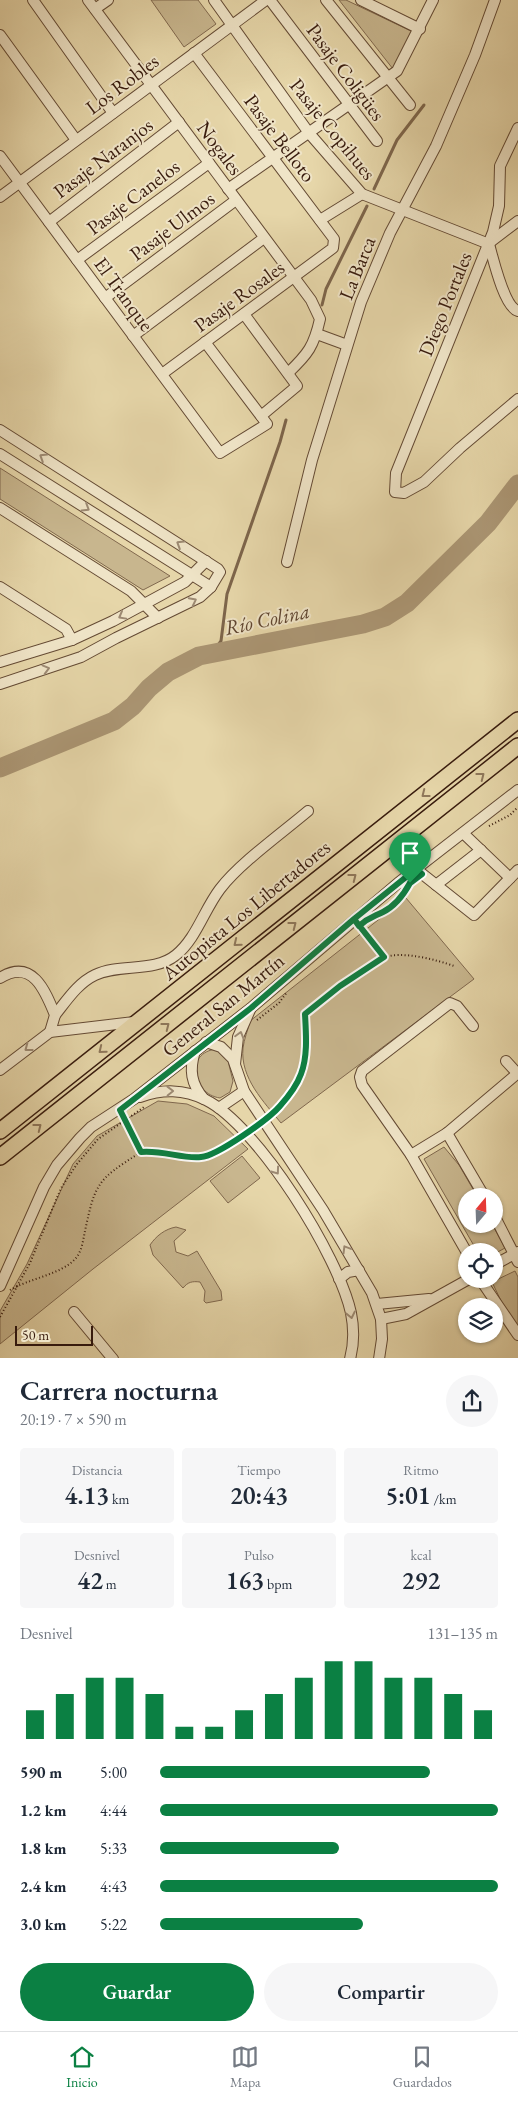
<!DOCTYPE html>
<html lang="es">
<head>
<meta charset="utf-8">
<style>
	:root { --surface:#fff; --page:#f6f6f7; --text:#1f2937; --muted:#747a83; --line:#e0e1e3; --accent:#0b8043 }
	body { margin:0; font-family:"EB Garamond",serif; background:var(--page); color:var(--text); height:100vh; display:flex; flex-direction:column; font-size:19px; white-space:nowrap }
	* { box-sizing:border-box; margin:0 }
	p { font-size:16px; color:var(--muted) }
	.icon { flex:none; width:28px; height:28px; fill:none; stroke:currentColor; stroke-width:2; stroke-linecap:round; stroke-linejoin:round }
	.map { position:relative; height:1358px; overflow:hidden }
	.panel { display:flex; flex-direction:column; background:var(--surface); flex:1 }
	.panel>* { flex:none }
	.needle { width:32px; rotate:19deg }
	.fabs { position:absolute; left:458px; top:1188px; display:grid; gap:10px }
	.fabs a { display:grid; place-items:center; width:45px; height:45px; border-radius:50%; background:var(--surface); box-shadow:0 1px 4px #0004; font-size:25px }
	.scale { position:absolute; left:15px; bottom:12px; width:78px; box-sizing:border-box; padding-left:5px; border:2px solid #381b0d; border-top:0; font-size:14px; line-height:18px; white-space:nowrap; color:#381b0d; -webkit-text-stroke:4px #efe4c7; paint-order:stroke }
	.pin { position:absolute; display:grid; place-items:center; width:42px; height:42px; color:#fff; margin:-51px -21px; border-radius:50% 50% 50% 0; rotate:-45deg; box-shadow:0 0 5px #0007 }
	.pin .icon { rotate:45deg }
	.round { display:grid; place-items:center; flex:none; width:52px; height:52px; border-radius:26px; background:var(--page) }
	.overview { display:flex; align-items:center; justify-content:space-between; height:85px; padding:0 20px }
	h1 { font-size:28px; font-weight:600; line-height:38px }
	.stats { display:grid; grid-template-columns:repeat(3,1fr); gap:8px; height:85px; padding:5px 20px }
	.stats div { display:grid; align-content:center; border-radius:5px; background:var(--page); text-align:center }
	.stats b { font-size:25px; font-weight:600 }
	.stats small { font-size:14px; font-weight:400 }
	.stats p { font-size:14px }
	.chart { height:140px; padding:10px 20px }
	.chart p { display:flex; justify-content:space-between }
	.chart svg { width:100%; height:90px; margin-top:5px; stroke:var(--accent); stroke-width:6 }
	.action { display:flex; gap:10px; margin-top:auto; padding:10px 20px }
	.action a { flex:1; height:58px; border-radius:30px; background:var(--accent); color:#fff; font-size:20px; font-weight:600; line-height:58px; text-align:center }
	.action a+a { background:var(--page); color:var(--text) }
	ul { padding:0 20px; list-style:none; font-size:16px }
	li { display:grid; grid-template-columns:80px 60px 1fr; align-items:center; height:38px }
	li i { height:12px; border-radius:6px; background:var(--accent) }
	.tab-bar { display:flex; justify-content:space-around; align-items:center; height:70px; border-top:1px solid var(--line); background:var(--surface); font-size:14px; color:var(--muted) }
	.tab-bar a { display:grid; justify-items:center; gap:2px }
	.tab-bar .current { color:var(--accent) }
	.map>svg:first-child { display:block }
	.green { fill:#c8b68e; stroke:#80684e }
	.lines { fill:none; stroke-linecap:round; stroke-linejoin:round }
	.stream { stroke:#7d654b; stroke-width:3 }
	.river { stroke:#ab9674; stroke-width:19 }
	.minor-casing { stroke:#644a34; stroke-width:12 }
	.highway-casing { stroke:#381b0d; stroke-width:18 }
	.path { stroke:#381b0d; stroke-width:2; stroke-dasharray:1 2.5; stroke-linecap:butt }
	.minor { stroke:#efe4c7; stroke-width:10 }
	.highway { stroke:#e6d6a9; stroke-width:15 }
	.oneway { stroke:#9d8a73 }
	.oneway2 { stroke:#8f785b }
	.route-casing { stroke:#fff; stroke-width:10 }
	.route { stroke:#0b8043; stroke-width:6 }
	.labels { text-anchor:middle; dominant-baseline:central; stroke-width:4; stroke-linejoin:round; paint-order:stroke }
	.street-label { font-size:20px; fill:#381b0d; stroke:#efe4c7 }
	.water-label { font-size:21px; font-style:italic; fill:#604631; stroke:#efe4c7 }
</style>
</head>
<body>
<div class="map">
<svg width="518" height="1359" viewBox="0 0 518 1359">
	<rect width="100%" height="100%" fill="#e6d6a9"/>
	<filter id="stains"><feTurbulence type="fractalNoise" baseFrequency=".004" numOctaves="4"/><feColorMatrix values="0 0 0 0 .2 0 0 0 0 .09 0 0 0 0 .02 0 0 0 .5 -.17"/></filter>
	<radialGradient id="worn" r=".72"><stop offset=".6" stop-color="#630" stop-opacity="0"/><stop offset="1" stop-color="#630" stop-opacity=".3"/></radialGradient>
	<g class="green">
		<path d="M151 0H198L216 24 184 47Z"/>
		<path d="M339 0H346L413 32 393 69Z"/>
		<path d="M0 468 170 576 143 590 0 499Z"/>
		<path d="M406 898 474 979 281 1123C264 1102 240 1078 243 1048 244 1039 248 1030 250 1021Z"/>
		<path d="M217 1049 227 1057 233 1081 230 1092 220 1098C192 1094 184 1052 217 1049Z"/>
		<path d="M158 1101 187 1104 214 1116 248 1149 93 1269 0 1344V1311L27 1264 73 1164 97 1136Z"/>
		<path d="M444 1147 459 1165 477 1196H466V1224H492L505 1248 494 1254V1251H477L424 1159Z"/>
		<path d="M242 1156 260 1178 228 1203 210 1181Z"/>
		<path d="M176 1227 186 1230 174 1241 176 1252 188 1256 197 1251 221 1291 222 1300 206 1303 204 1301 205 1291 200 1282C192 1281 188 1282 183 1288L153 1255 150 1245C156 1236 165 1229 176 1227Z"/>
		<path d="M515 1271 518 1277V1327L504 1307 492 1282Z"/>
	</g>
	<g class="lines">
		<g class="stream">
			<path d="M374 189 397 140 424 105"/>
			<path d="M322 305 326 289 367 206"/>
			<path d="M213 652 221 641 227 594 280 442 286 420"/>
		</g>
		<path class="river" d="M0 768 114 721 133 706 149 688 168 672 199 656 363 624 385 617 407 603 488 523 518 484"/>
		<g class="minor-casing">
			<g id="minor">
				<path d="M33 0 113 113"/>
				<path d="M88 0 311 300 320 319C314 346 308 354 288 373"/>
				<path d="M214 0 309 133 362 194 489 244"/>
				<path d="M270 0 377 141"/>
				<path d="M326 0 410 105"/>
				<path d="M361 0 420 29"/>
				<path d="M95 9 108 0"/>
				<path d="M0 35 76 140"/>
				<path d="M518 128 500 166 499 206 493 232 396 473 395 492 404 493 424 482 460 448 518 399"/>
				<path d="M0 156 220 453 267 424 205 342"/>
				<path d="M228 189 397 71 433 0"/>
				<path d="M0 197 266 0"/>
				<path d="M320 220 362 194"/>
				<path d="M49 222 179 122"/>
				<path d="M489 243 518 221"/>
				<path d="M489 244C493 258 504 307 518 311"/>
				<path d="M77 260 209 163"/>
				<path d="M105 298 236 200"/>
				<path d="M244 314 297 386 261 416"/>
				<path d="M317 334 347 345"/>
				<path d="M133 336 264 238"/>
				<path d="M162 374 333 248 334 239 194 53"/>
				<path d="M0 430 218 569 220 572 211 587 200 597 116 638 81 657 0 684"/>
				<path d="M0 454 211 587"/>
				<path d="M0 508 131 591 158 618"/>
				<path d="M287 562 312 460 361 302 390 233 436 146 475 55 495 0"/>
				<path d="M0 587 66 629 72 640"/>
				<path d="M0 662 72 640 113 621 185 582 206 561"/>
				<path d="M463 833 510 878"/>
				<path d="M416 869 474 915 518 870"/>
				<path d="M436 885 481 850"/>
				<path d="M0 978C32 958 45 990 55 1015L50 1032"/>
				<path d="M55 1015C67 1000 78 983 95 975 120 963 154 973 176 955 196 939 204 910 220 889 240 863 282 833 308 811"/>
				<path d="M206 1042 221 1047 233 1059 244 1091 323 1210 372 1293 381 1319 382 1339 379 1359"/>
				<path d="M195 1051C189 1070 191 1084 204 1099"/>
				<path d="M506 1061 518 1074"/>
				<path d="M235 1064 238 1037 250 1010"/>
				<path d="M0 1070 50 1032 134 1022"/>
				<path d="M140 1097C163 1089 183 1089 206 1100 258 1126 339 1257 351 1313 354 1328 354 1344 350 1359"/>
				<path d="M219 1108 244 1091"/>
				<path d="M447 1133 484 1196"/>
				<path d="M411 1155 447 1133 518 1073"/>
				<path d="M494 1215 518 1262"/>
				<path d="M466 1251 411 1155 362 1085 360 1077 362 1071 450 1003 457 1006 473 1026"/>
				<path d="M494 1265 518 1252"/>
				<path d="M339 1279 348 1272 359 1270"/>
				<path d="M480 1279 518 1335"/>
				<path d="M0 1286 44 1187 57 1165 80 1138 91 1127 134 1099 251 1008 398 883 518 790"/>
				<path d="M377 1304 429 1299"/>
				<path d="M74 1312 113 1359"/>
				<path d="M381 1319 406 1314 469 1279"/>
			</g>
		</g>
		<g class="highway-casing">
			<g id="highway">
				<path d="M0 1131 518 720"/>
				<path d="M0 1157 518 746"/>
			</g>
		</g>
		<g class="path">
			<path d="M489 826 510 815 518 807"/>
			<path d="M380 913 391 905 406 890"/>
			<path d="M361 927 384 957"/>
			<path d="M257 1020 279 1003 287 992"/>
			<path d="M272 1113C304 1091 307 1049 305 1014 326 997 359 968 383 958 401 950 437 960 454 966"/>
			<path d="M123 1116 141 1153"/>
			<path d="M10 1290C28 1279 62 1274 75 1259 82 1252 83 1240 85 1231 95 1184 97 1180 138 1154 156 1143 182 1159 202 1157 216 1156 227 1147 238 1139"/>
			<path d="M0 1317 30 1263 61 1188 77 1164 98 1139 144 1107"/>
		</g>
		<use href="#minor" class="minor"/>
		<use href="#highway" class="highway"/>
	</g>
	<defs><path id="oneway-chevron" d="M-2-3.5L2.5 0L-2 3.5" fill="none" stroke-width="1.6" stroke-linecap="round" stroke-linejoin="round" transform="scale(1.25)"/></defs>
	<g class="oneway">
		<use href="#oneway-chevron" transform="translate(43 457) rotate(-148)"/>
		<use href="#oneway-chevron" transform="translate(86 508) rotate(32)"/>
		<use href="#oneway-chevron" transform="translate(180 544) rotate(-148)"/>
		<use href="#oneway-chevron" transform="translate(193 601) rotate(-27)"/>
		<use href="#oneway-chevron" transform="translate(122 616) rotate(151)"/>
		<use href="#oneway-chevron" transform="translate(46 669) rotate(-15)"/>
		<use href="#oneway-chevron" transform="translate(240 1035) rotate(-74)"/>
		<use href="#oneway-chevron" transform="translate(28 1048) rotate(143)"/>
		<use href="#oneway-chevron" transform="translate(170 1091) rotate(-1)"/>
		<use href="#oneway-chevron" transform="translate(276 1171) rotate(54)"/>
		<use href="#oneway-chevron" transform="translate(346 1249) rotate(-121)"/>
		<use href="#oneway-chevron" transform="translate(351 1315) rotate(78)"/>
	</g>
	<g class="oneway2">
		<use href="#oneway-chevron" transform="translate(481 776) rotate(-38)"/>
		<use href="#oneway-chevron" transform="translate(425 794) rotate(142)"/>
		<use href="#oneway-chevron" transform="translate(353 877) rotate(-38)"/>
		<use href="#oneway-chevron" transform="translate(293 925) rotate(-38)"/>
		<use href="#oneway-chevron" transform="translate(237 943) rotate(141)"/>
		<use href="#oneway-chevron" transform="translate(166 1026) rotate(-38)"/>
		<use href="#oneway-chevron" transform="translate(102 1050) rotate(141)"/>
		<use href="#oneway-chevron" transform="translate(38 1127) rotate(-38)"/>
	</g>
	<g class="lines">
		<g class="route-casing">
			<path id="route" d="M410 883C404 894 395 906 383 912 373 917 369 917 359 926L354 919 251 1008 120 1110 141 1152C163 1150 182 1159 201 1157 217 1156 269 1119 280 1106 288 1097 297 1085 301 1074 308 1056 306 1033 305 1014L340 986 384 957 354 919 416 869 422 874 410 883"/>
		</g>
		<use href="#route" class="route"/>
	</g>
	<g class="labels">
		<g class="street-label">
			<text transform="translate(346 72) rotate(53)">Pasaje Coligües</text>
			<text transform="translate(122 84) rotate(-37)">Los Robles</text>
			<text transform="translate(333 129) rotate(51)">Pasaje Copihues</text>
			<text transform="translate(280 138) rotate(53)">Pasaje Belloto</text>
			<text transform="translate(220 148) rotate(53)">Nogales</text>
			<text transform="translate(103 158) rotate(-37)">Pasaje Naranjos</text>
			<text transform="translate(133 197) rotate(-37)">Pasaje Canelos</text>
			<text transform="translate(172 226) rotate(-37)">Pasaje Ulmos</text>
			<text transform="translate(357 268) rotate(-68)">La Barca</text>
			<text transform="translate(124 294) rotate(54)">El Tranque</text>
			<text transform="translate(239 296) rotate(-36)">Pasaje Rosales</text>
			<text transform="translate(445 304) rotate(-68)">Diego Portales</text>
			<text transform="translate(246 910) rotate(-39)">Autopista Los Libertadores</text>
			<text transform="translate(223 1005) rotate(-39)">General San Martín</text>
		</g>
		<g class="water-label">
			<text transform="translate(267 619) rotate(-12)">Río Colina</text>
		</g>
	</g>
	<rect width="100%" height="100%" filter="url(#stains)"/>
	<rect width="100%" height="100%" fill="url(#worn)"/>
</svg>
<div class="fabs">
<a><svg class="needle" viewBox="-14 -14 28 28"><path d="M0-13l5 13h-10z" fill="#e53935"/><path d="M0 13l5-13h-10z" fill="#747a83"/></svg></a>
<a><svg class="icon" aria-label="locate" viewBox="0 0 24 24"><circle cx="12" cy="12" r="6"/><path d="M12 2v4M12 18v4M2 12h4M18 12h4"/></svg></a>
<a><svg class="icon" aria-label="layers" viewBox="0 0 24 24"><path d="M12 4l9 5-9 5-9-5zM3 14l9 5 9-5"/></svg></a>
</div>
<div class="scale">50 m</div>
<div class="pin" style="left:410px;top:883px;background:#1e9e55"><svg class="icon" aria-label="arrive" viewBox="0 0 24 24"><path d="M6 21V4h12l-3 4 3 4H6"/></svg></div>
</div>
<section class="panel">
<div class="overview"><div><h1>Carrera nocturna</h1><p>20:19 · 7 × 590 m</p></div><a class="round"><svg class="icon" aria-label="share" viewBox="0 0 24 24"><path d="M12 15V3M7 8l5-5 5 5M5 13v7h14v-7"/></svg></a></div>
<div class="stats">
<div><p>Distancia</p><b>4.13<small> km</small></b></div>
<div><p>Tiempo</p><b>20:43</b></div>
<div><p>Ritmo</p><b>5:01<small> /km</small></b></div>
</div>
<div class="stats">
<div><p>Desnivel</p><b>42<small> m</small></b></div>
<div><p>Pulso</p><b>163<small> bpm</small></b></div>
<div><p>kcal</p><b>292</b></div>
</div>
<div class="chart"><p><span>Desnivel</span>131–135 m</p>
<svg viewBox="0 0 160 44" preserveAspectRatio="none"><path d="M5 44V30M15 44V22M25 44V14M35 44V14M45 44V22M55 44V38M65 44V38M75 44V30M85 44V22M95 44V14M105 44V6M115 44V6M125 44V14M135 44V14M145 44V22M155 44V30"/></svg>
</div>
<ul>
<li><b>590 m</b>5:00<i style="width:80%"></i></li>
<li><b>1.2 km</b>4:44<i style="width:100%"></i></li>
<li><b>1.8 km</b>5:33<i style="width:53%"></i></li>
<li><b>2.4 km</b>4:43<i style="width:100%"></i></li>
<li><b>3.0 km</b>5:22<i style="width:60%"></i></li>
</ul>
<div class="action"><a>Guardar</a><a>Compartir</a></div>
</section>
<nav class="tab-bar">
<a class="current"><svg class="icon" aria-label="home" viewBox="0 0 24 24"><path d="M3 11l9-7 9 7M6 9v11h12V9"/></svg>Inicio</a>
<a><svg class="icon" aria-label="map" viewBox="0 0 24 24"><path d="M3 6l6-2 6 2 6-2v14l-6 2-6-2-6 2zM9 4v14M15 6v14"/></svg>Mapa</a>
<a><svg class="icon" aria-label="saved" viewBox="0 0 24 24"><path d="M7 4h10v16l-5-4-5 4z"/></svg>Guardados</a>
</nav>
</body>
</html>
